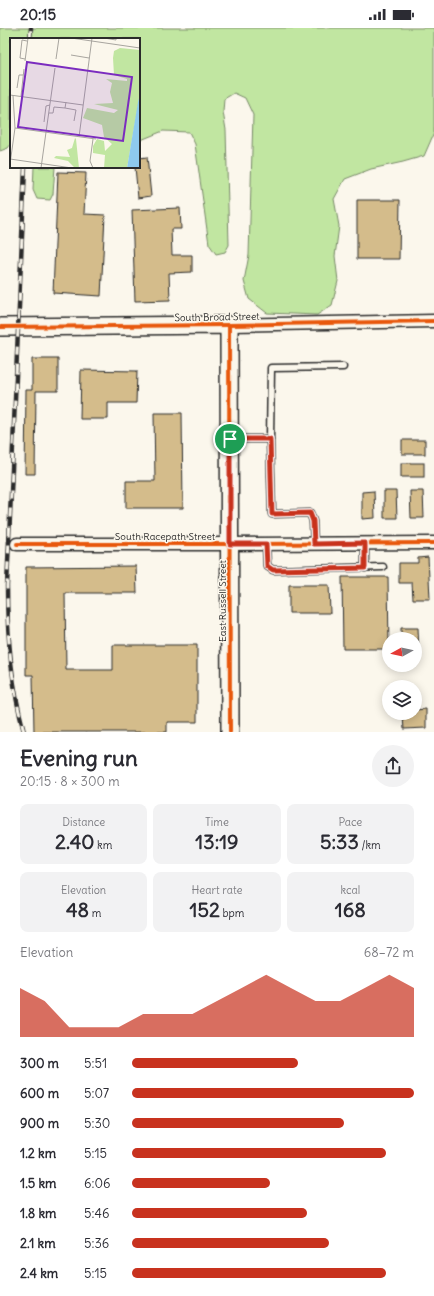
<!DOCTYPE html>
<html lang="en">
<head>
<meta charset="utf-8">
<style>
	:root { --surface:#fff; --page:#f2f2f3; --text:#2b2b33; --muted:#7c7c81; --accent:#c8321e }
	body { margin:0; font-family:Delius,sans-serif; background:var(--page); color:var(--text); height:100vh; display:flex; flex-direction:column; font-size:15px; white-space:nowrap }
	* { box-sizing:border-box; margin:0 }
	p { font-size:13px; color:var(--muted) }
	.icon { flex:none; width:22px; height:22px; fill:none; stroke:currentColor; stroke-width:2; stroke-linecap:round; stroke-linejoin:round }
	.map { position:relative; height:704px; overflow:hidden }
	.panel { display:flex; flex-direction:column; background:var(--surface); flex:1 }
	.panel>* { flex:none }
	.needle { width:26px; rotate:262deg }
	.tools { position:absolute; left:382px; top:604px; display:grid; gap:8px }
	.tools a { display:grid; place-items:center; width:40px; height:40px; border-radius:50%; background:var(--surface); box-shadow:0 2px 10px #0003; font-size:20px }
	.pin { position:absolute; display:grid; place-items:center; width:34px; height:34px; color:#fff; margin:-17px; border:2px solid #fff; border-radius:50%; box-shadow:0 1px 4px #0007 }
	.round { display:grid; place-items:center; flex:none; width:42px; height:42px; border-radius:21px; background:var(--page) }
	.overview { display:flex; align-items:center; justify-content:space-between; height:68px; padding:0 20px }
	h1 { font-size:22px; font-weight:700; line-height:30px }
	.stats { display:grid; grid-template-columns:repeat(3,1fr); gap:6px; height:68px; padding:4px 20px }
	.stats div { display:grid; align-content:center; border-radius:8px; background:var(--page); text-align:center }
	.stats b { font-size:20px; font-weight:700 }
	.stats small { font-size:11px; font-weight:400 }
	.stats p { font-size:11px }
	.chart { height:112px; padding:8px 20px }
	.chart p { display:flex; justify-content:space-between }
	.chart svg { width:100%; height:72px; margin-top:4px; fill:var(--accent); opacity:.7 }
	ul { padding:0 20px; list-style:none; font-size:13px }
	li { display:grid; grid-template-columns:64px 48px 1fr; align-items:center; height:30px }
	li i { height:10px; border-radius:5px; background:var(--accent) }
	.status { display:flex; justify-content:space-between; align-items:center; height:28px; padding:0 20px; background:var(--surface); direction:ltr }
	.status svg { height:11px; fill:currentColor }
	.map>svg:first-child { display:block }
	.green { fill:#c1e6a1; stroke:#768866 }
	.building { fill:#d4bc8b; stroke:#2b2b2b }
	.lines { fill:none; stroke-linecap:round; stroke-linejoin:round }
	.lane-casing { stroke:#2b2b2b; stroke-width:9 }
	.street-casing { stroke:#2b2b2b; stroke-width:15 }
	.secondary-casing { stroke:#2b2b2b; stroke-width:20 }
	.lane { stroke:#fbf7ec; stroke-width:6 }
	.street { stroke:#fbf7ec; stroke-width:12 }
	.secondary { stroke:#fbf7ec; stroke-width:17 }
	.rail-casing { stroke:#2b2b2b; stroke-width:4.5 }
	.rail { stroke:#fbf7ec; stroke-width:3; stroke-dasharray:9; stroke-linecap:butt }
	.cycleway-casing { stroke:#fbf7ec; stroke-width:6 }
	.cycleway { stroke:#e8590c; stroke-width:4 }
	.route-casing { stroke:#fff; stroke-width:8 }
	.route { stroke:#c8321e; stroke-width:5 }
	.labels { text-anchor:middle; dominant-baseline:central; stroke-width:3; stroke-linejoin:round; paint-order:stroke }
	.street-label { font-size:10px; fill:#2b2b2b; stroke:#fbf7ec }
	.inset-road { fill:none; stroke:#a8a59f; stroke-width:1 }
	.view { fill:#7b2cbf; fill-opacity:0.15; stroke:#7b2cbf; stroke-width:2 }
	.inset-edge { fill:none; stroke:#2b2b2b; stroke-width:2 }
</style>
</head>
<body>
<div class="status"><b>20:15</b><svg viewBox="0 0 49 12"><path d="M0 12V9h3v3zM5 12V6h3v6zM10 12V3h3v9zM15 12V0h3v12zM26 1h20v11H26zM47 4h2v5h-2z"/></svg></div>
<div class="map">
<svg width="434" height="704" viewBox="0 0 434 704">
	<rect width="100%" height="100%" fill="#fbf7ec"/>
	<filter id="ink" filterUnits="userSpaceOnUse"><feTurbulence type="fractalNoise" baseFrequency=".025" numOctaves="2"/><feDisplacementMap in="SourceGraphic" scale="8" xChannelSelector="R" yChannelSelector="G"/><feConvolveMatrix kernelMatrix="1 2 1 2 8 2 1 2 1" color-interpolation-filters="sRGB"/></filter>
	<g filter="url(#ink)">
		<g class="green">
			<path d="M0 0H434V105L424 128 403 134 371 141 345 151 334 171 339 198 335 228 338 253 332 277 317 287 267 285 249 271 244 253 249 227 253 87 245 70 234 65 224 71 223 84 226 102 229 217 225 224 216 226 209 216 195 116 189 104 163 103 141 112 139 115V11H11V116L8 120 0 123Z"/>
			<path d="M34 139H55L53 166 50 172 37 171 33 162Z"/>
		</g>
		<g class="building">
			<path d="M147 129 151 168 138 170 135 139H139V130Z"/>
			<path d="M58 144 86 145 84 186 105 187 101 268 53 265Z"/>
			<path d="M357 172H400L399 231H357Z"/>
			<path d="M180 180 181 201H171L172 227H192V244L169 245 170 272 135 273 132 182Z"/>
			<path d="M32 331H58V363H36L35 446H25L26 362H32Z"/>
			<path d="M81 342 137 343 136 375H108V391H80Z"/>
			<path d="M154 385H182L183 480H126V453H155Z"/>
			<rect x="402" y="412" width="23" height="14"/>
			<rect x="401" y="435" width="23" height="14"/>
			<path d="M374 463 375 490 362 491V464Z"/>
			<path d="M384 463H396L397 490H384Z"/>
			<path d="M410 463H423L424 490H411Z"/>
			<path d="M428 529 430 571H413L412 555H399V535H418V530Z"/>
			<path d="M136 538 137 565H65L66 642H113V617H197V694H167V704H34L33 647H26V539Z"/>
			<path d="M342 549H388L389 621H343Z"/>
			<path d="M289 557H329L330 585H289Z"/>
			<path d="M401 600H418L419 625H415V611H401Z"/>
			<path d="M426 681V700L404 701 403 689H407V685H415V682Z"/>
		</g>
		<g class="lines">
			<g class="lane-casing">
				<g id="lane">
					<path d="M231 411H270L272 486 310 485 313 493 314 516"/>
					<path d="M270 411 271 340 343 339"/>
					<path d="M365 515V540"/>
					<path d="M266 516 267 538 273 542 383 539"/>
				</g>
			</g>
			<g class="street-casing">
				<g id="street">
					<path d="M229 297 434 293"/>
					<path d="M17 516H230L434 515"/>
				</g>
			</g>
			<g class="secondary-casing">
				<path id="secondary" d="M0 299 229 297 230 704"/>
			</g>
			<use href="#lane" class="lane"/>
			<use href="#street" class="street"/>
			<use href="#secondary" class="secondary"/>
			<g class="rail-casing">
				<g id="rail">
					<path d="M30 11 31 0"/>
					<path d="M24 704C11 656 7 607 7 558L25 139"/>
				</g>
			</g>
			<use href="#rail" class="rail"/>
			<g class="cycleway-casing">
				<g id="cycleway">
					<path d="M229 297 230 704"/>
					<path d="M0 299 229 297 434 293"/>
					<path d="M17 516H230L434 515"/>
				</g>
			</g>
			<use href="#cycleway" class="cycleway"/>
		</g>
	</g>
	<g class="lines" filter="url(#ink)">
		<g class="route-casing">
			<path id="route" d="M230 411H270L272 486 310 485 313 493 314 516 365 515V540L273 542 267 538 266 516H230Z"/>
		</g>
		<use href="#route" class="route"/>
	</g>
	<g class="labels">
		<g class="street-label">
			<text transform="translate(217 289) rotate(-1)">South Broad Street</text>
			<text x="165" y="508">South Racepath Street</text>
			<text transform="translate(222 573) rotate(-90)">East Russell Street</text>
		</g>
	</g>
	<g transform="translate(10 10)">
		<rect width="130" height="130" fill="#fbf7ec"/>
		<path d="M110 10 130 12V56L117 130H94L95 117 83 115V108L87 101 94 103 95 113 102 106 94 99 92 87 73 80 77 70 104 75 108 72 84 66 103 65 100 54 102 45 96 41 117 43V41L104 37 103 20 104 13ZM65 100 66 101 69 130H65L58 123 44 120 46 118 60 119 57 112 62 110Z" fill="#c1e6a1"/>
		<path d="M130 56V130H117L128 64Z" fill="#8ecaee"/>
		<path class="inset-road" d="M61 0 130 10M94 0 106 2V0M61 17 79 20M15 21 10 20 12 2 17 3M46 21 49 0M15 23 18 0M7 50 9 37H13M0 57 73 67M11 58 14 31M55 70 66 72 64 83M39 75H43L44 69 55 70 56 64M34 84 36 68 40 67M5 90 86 101M69 99 82 0M83 101 80 123 83 130M0 121 62 130M0 126 5 90 3 57M31 130 45 30"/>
		<path class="view" d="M17 24 122 39 113 103 8 89Z"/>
		<rect width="130" height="130" class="inset-edge"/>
	</g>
</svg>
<div class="tools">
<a><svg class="needle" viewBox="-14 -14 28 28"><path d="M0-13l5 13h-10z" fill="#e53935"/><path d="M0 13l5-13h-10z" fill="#7c7c81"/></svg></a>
<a><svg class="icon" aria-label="layers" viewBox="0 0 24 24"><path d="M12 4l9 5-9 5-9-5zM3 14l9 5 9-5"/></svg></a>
</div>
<div class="pin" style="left:230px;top:411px;background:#1e9e55"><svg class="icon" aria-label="arrive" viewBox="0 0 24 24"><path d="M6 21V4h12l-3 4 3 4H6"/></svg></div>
</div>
<section class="panel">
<div class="overview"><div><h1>Evening run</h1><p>20:15 · 8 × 300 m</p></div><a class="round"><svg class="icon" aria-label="share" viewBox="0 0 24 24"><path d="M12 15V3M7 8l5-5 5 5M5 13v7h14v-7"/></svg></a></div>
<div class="stats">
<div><p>Distance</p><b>2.40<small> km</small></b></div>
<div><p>Time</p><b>13:19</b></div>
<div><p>Pace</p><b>5:33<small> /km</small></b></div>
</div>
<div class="stats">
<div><p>Elevation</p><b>48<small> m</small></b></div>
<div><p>Heart rate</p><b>152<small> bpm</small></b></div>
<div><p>kcal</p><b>168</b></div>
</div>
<div class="chart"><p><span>Elevation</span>68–72 m</p>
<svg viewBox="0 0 160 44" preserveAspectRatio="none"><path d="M0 44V14L10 22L20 38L30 38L40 38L50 30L60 30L70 30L80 22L90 14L100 6L110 14L120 22L130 22L140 14L150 6L160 14V44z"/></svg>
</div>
<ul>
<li><b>300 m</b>5:51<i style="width:59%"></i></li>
<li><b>600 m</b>5:07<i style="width:100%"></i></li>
<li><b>900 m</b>5:30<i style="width:75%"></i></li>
<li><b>1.2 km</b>5:15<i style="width:90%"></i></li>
<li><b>1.5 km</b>6:06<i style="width:49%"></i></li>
<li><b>1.8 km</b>5:46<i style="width:62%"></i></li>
<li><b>2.1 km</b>5:36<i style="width:70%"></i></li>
<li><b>2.4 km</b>5:15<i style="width:90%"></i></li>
</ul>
</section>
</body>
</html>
